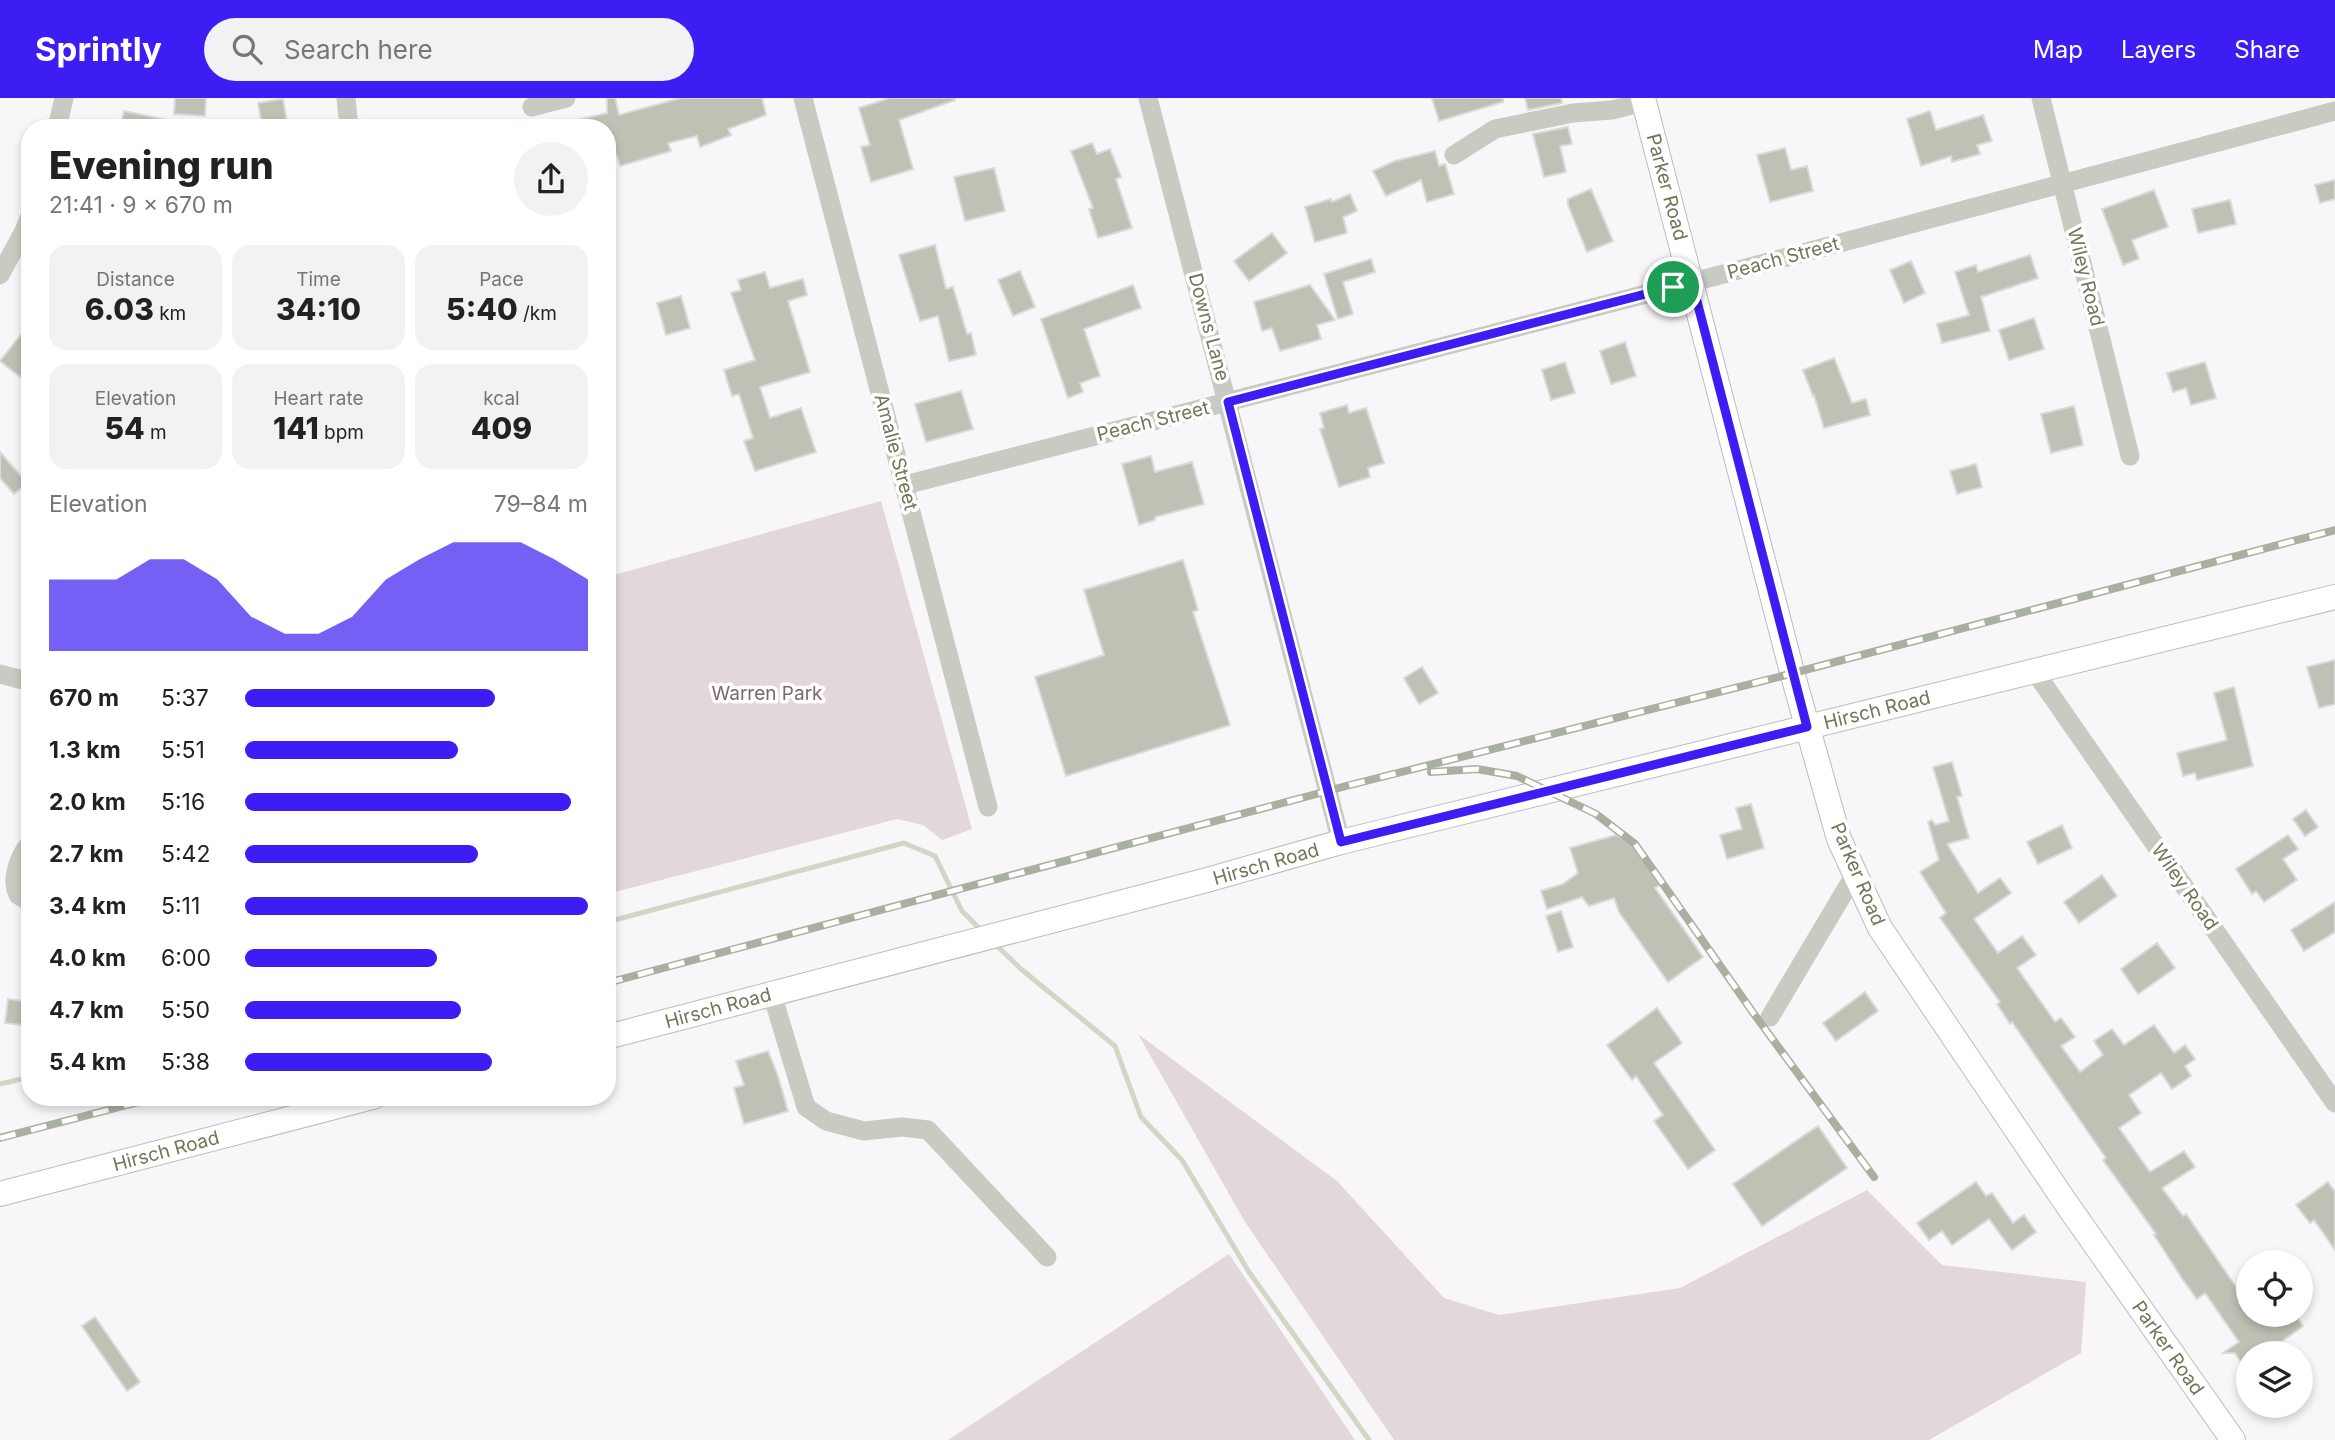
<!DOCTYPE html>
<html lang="en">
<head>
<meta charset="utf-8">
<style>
	:root { --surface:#fff; --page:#f2f2f2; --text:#222; --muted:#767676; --accent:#3c1df3 }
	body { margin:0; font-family:Inter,sans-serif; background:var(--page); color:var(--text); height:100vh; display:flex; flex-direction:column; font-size:26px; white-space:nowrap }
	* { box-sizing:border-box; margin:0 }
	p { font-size:23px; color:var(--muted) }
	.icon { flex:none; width:38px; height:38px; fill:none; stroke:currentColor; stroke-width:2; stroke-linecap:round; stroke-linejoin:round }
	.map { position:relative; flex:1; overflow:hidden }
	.panel { position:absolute; left:21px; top:21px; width:595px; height:987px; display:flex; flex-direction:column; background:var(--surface); border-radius:28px; box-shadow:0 4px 10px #0003 }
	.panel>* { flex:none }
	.controls { position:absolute; left:2236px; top:1152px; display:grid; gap:14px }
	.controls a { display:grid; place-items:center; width:77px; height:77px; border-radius:50%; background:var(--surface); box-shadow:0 4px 10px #0003; font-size:35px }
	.pin { position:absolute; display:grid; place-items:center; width:60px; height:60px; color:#fff; margin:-30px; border:4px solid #fff; border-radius:50%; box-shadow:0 2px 7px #0007 }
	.round { display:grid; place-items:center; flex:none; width:74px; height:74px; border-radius:37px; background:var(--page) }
	.summary { display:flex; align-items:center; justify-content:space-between; height:119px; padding:0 28px }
	h1 { font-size:38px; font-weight:800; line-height:52px }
	.stats { display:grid; grid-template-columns:repeat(3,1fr); gap:10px; height:119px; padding:7px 28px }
	.stats div { display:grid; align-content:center; border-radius:18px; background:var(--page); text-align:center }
	.stats b { font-size:30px; font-weight:800 }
	.stats small { font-size:19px; font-weight:400 }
	.stats p { font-size:19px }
	.chart { height:196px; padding:14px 28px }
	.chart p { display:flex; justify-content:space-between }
	.chart svg { width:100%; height:126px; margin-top:7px; fill:var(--accent); opacity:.7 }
	ul { padding:0 28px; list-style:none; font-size:23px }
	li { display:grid; grid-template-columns:112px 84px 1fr; align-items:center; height:52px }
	li i { height:18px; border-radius:9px; background:var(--accent) }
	header { display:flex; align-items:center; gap:42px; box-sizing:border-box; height:98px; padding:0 35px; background:var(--accent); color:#fff }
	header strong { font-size:33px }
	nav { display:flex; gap:38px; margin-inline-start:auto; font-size:24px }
	.search { width:490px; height:63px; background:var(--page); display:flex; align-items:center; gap:18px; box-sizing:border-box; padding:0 24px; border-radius:38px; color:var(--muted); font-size:26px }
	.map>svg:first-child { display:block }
	.green { fill:#e2d7db }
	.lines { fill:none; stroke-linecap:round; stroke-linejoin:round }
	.stream { stroke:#d2d6c7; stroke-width:5 }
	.building { fill:#bec1b4; stroke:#dbd9db; stroke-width:2 }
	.major-casing { stroke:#babeb3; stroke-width:26 }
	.minor { stroke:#c8cbc2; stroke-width:19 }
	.major { stroke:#fff; stroke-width:24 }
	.rail-casing { stroke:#aab0a0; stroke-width:8 }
	.rail { stroke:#fff; stroke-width:5; stroke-dasharray:16; stroke-linecap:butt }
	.route-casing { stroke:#fff; stroke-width:14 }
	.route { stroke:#3c1df3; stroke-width:9 }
	.labels { text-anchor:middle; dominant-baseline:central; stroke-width:7; stroke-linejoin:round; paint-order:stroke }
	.street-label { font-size:19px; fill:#6d7858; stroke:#fff }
	.park-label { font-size:19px; fill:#81656d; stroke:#fff }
</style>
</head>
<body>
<header>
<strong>Sprintly</strong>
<div class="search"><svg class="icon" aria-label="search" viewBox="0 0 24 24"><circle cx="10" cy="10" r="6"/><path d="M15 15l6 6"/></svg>Search here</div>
<nav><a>Map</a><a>Layers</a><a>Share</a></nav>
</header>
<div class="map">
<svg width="2335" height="1342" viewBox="0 0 2335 1342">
	<rect width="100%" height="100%" fill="#f9f6f9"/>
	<g class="green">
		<path d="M881 403 972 731 942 742 923 727 897 721 607 796V479Z"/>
		<path d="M1138 936 1337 1083 1444 1200 1499 1217 1680 1190 1867 1092 1942 1167 2086 1184 2081 1255 1929 1342H1394L1245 1124Z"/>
		<path d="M1229 1156 1355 1342H948Z"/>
	</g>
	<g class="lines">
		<g class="stream">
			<path d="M607 824 904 745 935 758 962 813 982 833"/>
			<path d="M994 845 1021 871 1115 948 1141 1019 1182 1062 1249 1174 1369 1342"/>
			<path d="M0 986 30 979"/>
		</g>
	</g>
	<g class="building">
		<path d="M175 0H206L205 18 174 16Z"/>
		<path d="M607 0H615L619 17 681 0H762L766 17 728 31 731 37 700 49 697 38 668 45 671 53 620 68 617 57 607 59V30H570L569 24 607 15Z"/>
		<path d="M890 0H955V2L899 22 913 71 871 84 861 49 870 47 859 10Z"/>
		<path d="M1432 0H1503V4L1439 23Z"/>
		<path d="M1525 0H1561L1562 5 1528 12Z"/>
		<path d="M283 1 287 24 262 28 258 5Z"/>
		<path d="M124 13 172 23 171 30H120Z"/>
		<path d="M1930 13 1936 32 1983 17 1992 43 1977 47 1980 56 1952 64 1951 58 1921 68 1907 21Z"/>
		<path d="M1568 29 1572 46 1560 48 1566 74 1544 79 1533 36Z"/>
		<path d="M1092 45 1097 56 1110 51 1121 79 1116 81 1132 130 1098 140 1089 111 1093 110 1071 53Z"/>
		<path d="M1785 50 1791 72 1807 68 1813 93 1770 104 1757 57Z"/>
		<path d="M1435 53 1439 68 1445 66 1454 96 1427 104 1421 82 1386 98 1373 73 1395 63Z"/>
		<path d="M994 70 1005 113 965 123 954 79Z"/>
		<path d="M2335 82V101L2320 105 2315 87Z"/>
		<path d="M1591 91 1613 143 1587 154 1568 107V101Z"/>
		<path d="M2154 92 2168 129 2132 142 2139 161 2123 167 2102 111Z"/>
		<path d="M1350 96 1357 113 1343 119 1347 135 1315 144 1305 109 1331 101 1332 104Z"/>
		<path d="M2230 102 2236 126 2198 135 2192 111Z"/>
		<path d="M1272 135 1287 155 1249 183 1234 163Z"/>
		<path d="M935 147 946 191 953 189 967 236 971 235 976 257 949 263 938 218 920 223 899 157Z"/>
		<path d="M2030 157 2038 180 1981 199 1990 233 1942 245 1937 226 1969 217 1955 174 1976 167 1978 174Z"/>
		<path d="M1371 161 1375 174 1343 184 1353 216 1338 221 1324 176Z"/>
		<path d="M1911 163 1925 195 1904 205 1890 172Z"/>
		<path d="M1020 173 1035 209 1013 218 998 182Z"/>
		<path d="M765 174 770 190 803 181 807 197 788 203 810 274 760 289 770 320 801 310 816 354 755 373 744 343 753 340 739 296 732 298 724 272 755 262 731 195 741 192 738 182Z"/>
		<path d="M1133 187 1141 210 1084 231 1100 278 1080 285 1083 294 1068 300 1041 221Z"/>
		<path d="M1310 187 1335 222 1317 227 1321 241 1280 253 1272 230 1262 233 1254 204Z"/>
		<path d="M681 198 690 230 666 237 657 205Z"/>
		<path d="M2034 220 2044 251 2009 262 1999 232Z"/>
		<path d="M30 225V266L20 279 0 263Z"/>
		<path d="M1625 244 1636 278 1611 286 1600 253Z"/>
		<path d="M1834 260 1852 305 1866 301 1870 317 1824 330 1814 297 1813 298 1803 272Z"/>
		<path d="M1565 264 1575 295 1551 302 1542 272Z"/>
		<path d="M2205 264 2216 300 2191 307 2186 290 2173 294 2167 275Z"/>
		<path d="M961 293 973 331 926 344 915 306Z"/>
		<path d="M1347 307 1349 315 1366 310 1384 365 1368 370 1370 379 1339 389 1320 331 1324 330 1320 315Z"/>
		<path d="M2074 308 2083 347 2051 355 2041 316Z"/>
		<path d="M0 354 27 385 14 396 0 380Z"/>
		<path d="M1151 358 1155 374 1192 364 1204 406 1155 419V422L1139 427 1122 366Z"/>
		<path d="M1976 366 1982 389 1957 396 1950 373Z"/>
		<path d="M1183 462 1198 512 1193 514 1230 627 1066 678 1035 579 1104 557 1084 492Z"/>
		<path d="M2335 562V606L2319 610 2307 569Z"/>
		<path d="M1422 569 1438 595 1419 606 1404 580Z"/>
		<path d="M2234 589 2253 668 2197 682 2195 675 2183 678 2177 655 2227 642 2214 595Z"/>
		<path d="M1952 664 1962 698 1957 699 1969 740 1947 746 1978 795 2000 780 2011 795 1974 821 1998 855 2022 838 2036 857 2017 870 2055 924 2061 920 2075 939 2061 948 2080 974 2103 957 2094 943 2112 931 2124 947 2154 927 2174 955 2185 947 2195 961 2185 968 2191 978 2172 991 2161 975 2129 997 2141 1015 2119 1030 2150 1074 2184 1053 2195 1069 2162 1090 2183 1118 2186 1116 2241 1196 2249 1191V1216H2295L2303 1228 2266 1255H2249V1277L2235 1255H2223L2239 1244 2205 1195 2197 1201 2183 1182 2154 1137 2156 1136 2103 1062 2106 1060 2012 924 2010 926 1997 906 2000 904 1940 820 1946 815 1920 774 1939 762 1928 724 1932 722 1935 727 1949 723 1933 669Z"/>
		<path d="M1751 706 1764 750 1727 761 1720 737 1742 731 1736 710Z"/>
		<path d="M2306 712 2318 729 2305 738 2293 721Z"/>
		<path d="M2062 727 2072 750 2038 766 2027 744Z"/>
		<path d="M1616 737 1633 748 1660 787 1655 790 1703 859 1668 884 1619 814 1614 800 1589 808 1582 799 1547 811 1541 793 1563 786 1578 775 1570 750Z"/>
		<path d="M2288 737 2298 751 2283 761 2297 782 2264 804 2256 793 2252 796 2236 771Z"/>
		<path d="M2102 777 2117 798 2079 825 2064 804Z"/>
		<path d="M2335 804V834L2304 853 2291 832Z"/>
		<path d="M1561 813 1573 849 1558 854 1546 818Z"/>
		<path d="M2157 845 2175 870 2138 896 2121 871Z"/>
		<path d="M1865 894 1878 913 1836 943 1823 925Z"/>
		<path d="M8 901 30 904V928L5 925Z"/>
		<path d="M1657 910 1682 945 1654 965 1715 1052 1688 1071 1654 1023 1663 1017 1636 978 1632 982 1607 947Z"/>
		<path d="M768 953 778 978 788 1013 744 1026 734 990 744 987 736 963Z"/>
		<path d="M1818 1028 1847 1070 1762 1128 1733 1086Z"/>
		<path d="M1976 1084 1986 1098 1992 1095 2013 1125 2024 1117 2036 1134 2012 1152 1989 1121 1952 1147 1942 1133 1929 1142 1917 1125Z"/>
		<path d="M2328 1084 2335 1094V1152L2314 1122 2310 1125 2296 1107Z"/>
		<path d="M95 1219 140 1284 127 1293 82 1228Z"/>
	</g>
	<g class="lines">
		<g class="major-casing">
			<g id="major">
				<path d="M1643 0 1792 574 1839 741 1880 830 2068 1108 2233 1342"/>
				<path d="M607 939 1207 782 1341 744 2335 499"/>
				<path d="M0 1096 373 999"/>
			</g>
		</g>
		<g class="minor">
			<path d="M346 0 349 30"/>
			<path d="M803 0 988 709"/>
			<path d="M1148 0 1341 744"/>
			<path d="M2041 0 2130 358"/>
			<path d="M532 9 566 0"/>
			<path d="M57 30 64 0"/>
			<path d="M1454 57 1495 31 1573 15 1612 12 1644 4"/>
			<path d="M0 177 24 133 30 118"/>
			<path d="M905 387 1716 178 2335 13"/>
			<path d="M2035 574 2335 1005"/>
			<path d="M0 576 30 584"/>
			<path d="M30 745C19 758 10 781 18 797L30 804"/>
			<path d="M772 896 806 1009 826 1023 864 1033 902 1029 928 1032 1047 1159"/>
			<path d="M1770 919 1855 776"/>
		</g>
		<use href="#major" class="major"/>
		<g class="rail-casing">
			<g id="rail">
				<path d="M1431 674 1477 671 1517 678 1596 716 1635 746 1754 916 1874 1079"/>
				<path d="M607 885 1350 687 1782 578 2335 432"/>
				<path d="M0 1040 158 999"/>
			</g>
		</g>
		<use href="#rail" class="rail"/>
	</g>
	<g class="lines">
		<g class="route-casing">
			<path id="route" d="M1692 184 1807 629 1341 744 1228 304Z"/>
		</g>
		<use href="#route" class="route"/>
	</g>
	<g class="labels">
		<g class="street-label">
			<text transform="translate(1667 89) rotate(75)">Parker Road</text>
			<text transform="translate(1783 160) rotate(-15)">Peach Street</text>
			<text transform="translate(2086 179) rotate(76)">Wiley Road</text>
			<text transform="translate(1209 229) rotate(75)">Downs Lane</text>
			<text transform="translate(1153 323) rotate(-14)">Peach Street</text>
			<text transform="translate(896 354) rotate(75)">Amalie Street</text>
			<text transform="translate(1877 612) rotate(-14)">Hirsch Road</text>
			<text transform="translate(1266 766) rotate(-16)">Hirsch Road</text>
			<text transform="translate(1858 776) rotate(67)">Parker Road</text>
			<text transform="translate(2185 789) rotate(55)">Wiley Road</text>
			<text transform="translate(718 910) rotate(-15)">Hirsch Road</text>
			<text transform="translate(166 1053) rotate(-15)">Hirsch Road</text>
			<text transform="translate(2168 1250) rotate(55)">Parker Road</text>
		</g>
		<g class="park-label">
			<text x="767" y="595">Warren Park</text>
		</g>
	</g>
</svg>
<div class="controls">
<a><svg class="icon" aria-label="locate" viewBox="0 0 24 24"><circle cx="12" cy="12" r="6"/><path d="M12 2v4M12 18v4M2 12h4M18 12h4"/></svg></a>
<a><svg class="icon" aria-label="layers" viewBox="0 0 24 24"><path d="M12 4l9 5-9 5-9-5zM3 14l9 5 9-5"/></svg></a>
</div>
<div class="pin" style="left:1673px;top:189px;background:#1e9e55"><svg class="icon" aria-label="arrive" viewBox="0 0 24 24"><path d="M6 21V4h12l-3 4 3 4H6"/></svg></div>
<section class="panel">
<div class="summary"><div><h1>Evening run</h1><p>21:41 · 9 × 670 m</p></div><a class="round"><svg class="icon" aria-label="share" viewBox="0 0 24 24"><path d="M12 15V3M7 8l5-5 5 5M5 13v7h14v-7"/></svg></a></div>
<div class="stats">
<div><p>Distance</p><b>6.03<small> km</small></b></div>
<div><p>Time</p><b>34:10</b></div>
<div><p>Pace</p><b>5:40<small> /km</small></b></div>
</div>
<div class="stats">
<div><p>Elevation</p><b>54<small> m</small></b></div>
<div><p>Heart rate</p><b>141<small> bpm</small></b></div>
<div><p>kcal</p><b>409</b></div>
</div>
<div class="chart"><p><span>Elevation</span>79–84 m</p>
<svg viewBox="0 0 160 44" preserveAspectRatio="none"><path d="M0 44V19L10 19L20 19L30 12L40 12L50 19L60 32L70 38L80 38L90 32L100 19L110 12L120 6L130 6L140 6L150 12L160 19V44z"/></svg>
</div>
<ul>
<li><b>670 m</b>5:37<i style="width:73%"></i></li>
<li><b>1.3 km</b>5:51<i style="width:62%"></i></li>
<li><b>2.0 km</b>5:16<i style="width:95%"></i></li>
<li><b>2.7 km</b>5:42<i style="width:68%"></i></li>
<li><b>3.4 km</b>5:11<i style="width:100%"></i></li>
<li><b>4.0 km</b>6:00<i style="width:56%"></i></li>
<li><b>4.7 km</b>5:50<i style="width:63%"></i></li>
<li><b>5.4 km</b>5:38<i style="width:72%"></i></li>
</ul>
</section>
</div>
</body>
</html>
